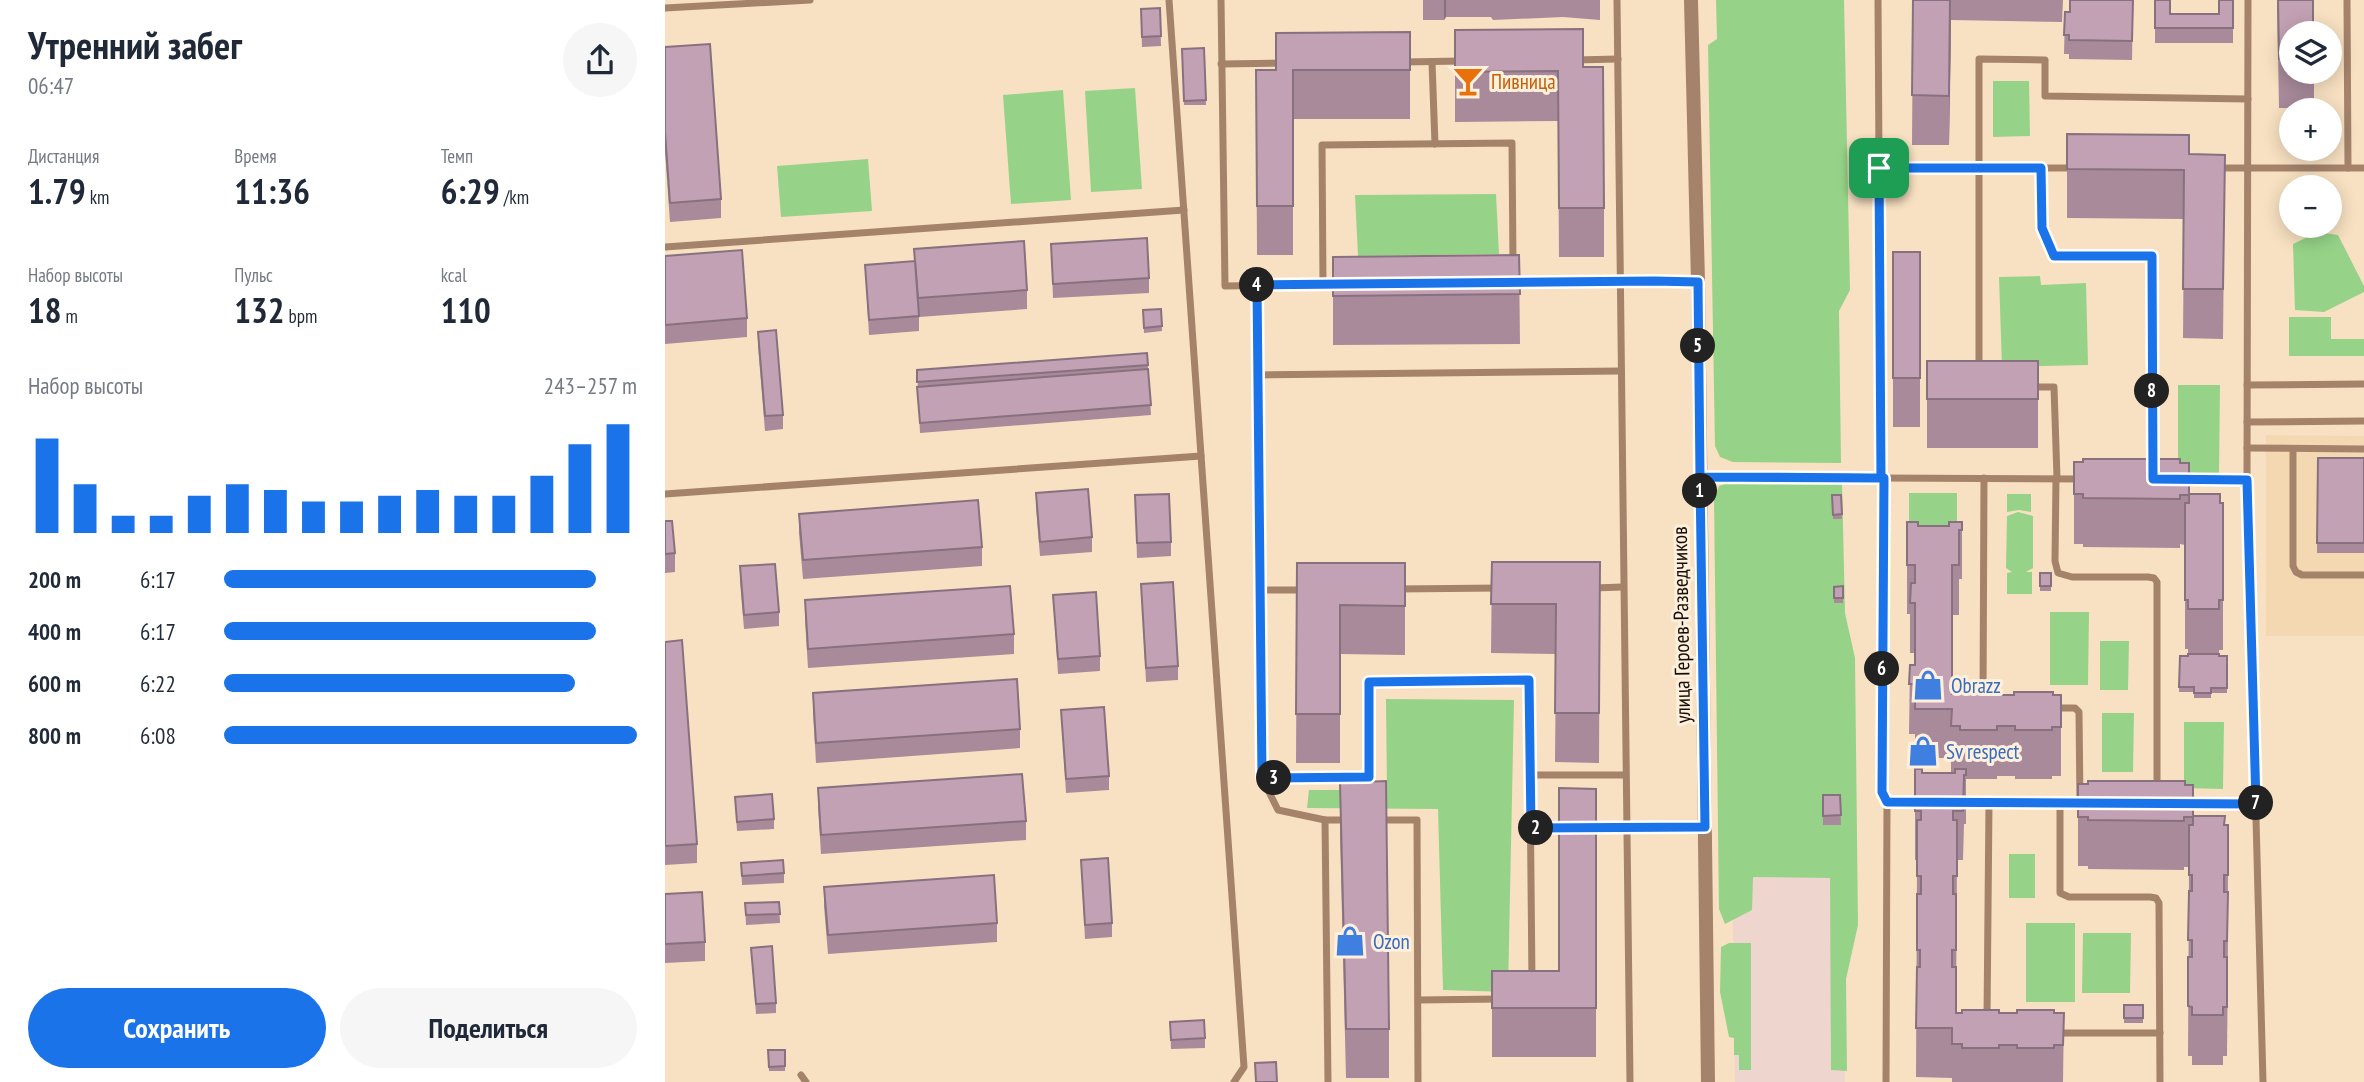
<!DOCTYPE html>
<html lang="ru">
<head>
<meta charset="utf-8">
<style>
	:root { --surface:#fff; --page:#f6f6f7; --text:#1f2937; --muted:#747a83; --accent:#1a73e8 }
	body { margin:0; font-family:"PT Sans Narrow",sans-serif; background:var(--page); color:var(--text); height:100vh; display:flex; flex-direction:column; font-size:26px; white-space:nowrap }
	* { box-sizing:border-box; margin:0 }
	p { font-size:23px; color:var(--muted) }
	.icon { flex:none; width:38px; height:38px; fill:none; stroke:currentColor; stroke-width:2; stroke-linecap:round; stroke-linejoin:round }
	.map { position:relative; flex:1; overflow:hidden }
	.drawer { display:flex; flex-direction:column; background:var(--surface); width:665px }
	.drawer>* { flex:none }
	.fabs { position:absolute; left:1614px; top:21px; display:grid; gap:14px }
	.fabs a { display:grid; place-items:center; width:63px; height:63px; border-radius:50%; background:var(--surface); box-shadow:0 4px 18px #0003; font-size:35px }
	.pin { position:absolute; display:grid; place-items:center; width:60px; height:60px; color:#fff; margin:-30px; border-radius:14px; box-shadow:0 4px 10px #0006 }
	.km { position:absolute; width:35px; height:35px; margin:-18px; border-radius:50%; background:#222; color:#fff; font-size:19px; line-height:35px; text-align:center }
	.round { display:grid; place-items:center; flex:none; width:74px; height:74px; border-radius:37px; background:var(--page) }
	.summary { display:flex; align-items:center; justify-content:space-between; height:119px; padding:0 28px }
	h1 { font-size:38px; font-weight:700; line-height:52px }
	.metrics { display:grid; grid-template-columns:repeat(3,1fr); gap:10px; height:119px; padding:7px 28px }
	.metrics div { display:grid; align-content:center }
	.metrics b { font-size:35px; font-weight:700 }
	.metrics small { font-size:19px; font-weight:400 }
	.metrics p { font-size:19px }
	.chart { height:196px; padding:14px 28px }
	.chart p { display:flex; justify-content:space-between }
	.chart svg { width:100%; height:126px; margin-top:7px; stroke:var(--accent); stroke-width:6 }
	.primary-button { display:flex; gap:14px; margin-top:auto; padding:14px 28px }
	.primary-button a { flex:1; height:80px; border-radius:42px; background:var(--accent); color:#fff; font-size:28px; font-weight:700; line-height:80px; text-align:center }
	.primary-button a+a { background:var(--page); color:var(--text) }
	ul { padding:0 28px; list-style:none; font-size:23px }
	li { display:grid; grid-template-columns:112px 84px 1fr; align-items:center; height:52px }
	li i { height:18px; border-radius:9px; background:var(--accent) }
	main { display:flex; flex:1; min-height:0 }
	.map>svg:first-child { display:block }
	.commercial { fill:#eed5cd }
	.built { fill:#f4d8b2 }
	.green { fill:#96d388 }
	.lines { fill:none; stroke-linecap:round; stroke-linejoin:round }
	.lane { stroke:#a5836b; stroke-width:7 }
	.street { stroke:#a5836b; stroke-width:14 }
	.wall { fill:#a88a9b }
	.shaded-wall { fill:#88717e }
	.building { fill:#c3a1b4; stroke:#88717e; stroke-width:2 }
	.route-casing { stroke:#fff; stroke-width:14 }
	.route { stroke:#1a73e8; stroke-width:9 }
	.labels { text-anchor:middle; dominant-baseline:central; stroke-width:6; stroke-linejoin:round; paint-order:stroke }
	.food-label { font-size:21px; fill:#c56008; stroke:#fef0dd; text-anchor:start }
	.street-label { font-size:21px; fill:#170f05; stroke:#fef0dd }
	.shop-label { font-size:21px; fill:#366cbe; stroke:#fef0dd; text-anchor:start }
</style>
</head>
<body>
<main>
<section class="drawer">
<div class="summary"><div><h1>Утренний забег</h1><p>06:47</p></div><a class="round"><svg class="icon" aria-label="share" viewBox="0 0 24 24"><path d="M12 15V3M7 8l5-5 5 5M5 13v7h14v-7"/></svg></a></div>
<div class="metrics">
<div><p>Дистанция</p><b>1.79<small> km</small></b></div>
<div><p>Время</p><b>11:36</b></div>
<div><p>Темп</p><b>6:29<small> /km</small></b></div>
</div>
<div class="metrics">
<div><p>Набор высоты</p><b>18<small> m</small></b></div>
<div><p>Пульс</p><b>132<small> bpm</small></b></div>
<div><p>kcal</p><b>110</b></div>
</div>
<div class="chart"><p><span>Набор высоты</span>243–257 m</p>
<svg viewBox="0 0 160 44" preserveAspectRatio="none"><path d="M5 44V11M15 44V27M25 44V38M35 44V38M45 44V31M55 44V27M65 44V29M75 44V33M85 44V33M95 44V31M105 44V29M115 44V31M125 44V31M135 44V24M145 44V13M155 44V6"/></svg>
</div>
<ul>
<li><b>200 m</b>6:17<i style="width:90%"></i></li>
<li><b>400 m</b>6:17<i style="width:90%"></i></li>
<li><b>600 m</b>6:22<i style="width:85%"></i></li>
<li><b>800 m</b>6:08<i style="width:100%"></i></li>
</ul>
<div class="primary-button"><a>Сохранить</a><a>Поделиться</a></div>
</section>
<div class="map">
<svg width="1699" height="1082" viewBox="0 0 1699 1082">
	<rect width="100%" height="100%" fill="#f8e1c2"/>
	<path class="commercial" d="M1067 862 1178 870 1180 1082H1070Z"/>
	<path class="built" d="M1601 435 1699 436V636H1601Z"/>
	<g class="green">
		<path d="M1051 0H1179L1185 290 1174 311 1176 463 1068 462 1055 457 1050 446 1043 45 1052 39Z"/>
		<path d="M1328 81H1364L1365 136 1328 137Z"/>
		<path d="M470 88 477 189 426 192 420 91Z"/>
		<path d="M398 90 406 200 346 204 338 95Z"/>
		<path d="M203 159 207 211 116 217 112 166Z"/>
		<path d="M831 194 834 254 693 256 690 195Z"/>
		<path d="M1653 232 1673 235 1699 286V292L1659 312 1630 310 1628 244Z"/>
		<path d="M1375 276 1376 285 1421 283 1423 365 1337 367 1334 277Z"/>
		<path d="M1666 317V339H1699V356H1624V317Z"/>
		<path d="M1513 385H1555L1554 474H1513Z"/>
		<path d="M1068 481 1177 482 1180 613 1190 658 1193 925 1181 979 1182 1071 1166 1070 1165 878 1088 877 1087 910 1060 924 1054 909 1049 499 1054 486Z"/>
		<path d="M1244 493H1292V523H1284V528L1244 565Z"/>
		<path d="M1342 494H1366V512L1354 510 1342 512Z"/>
		<path d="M1353 512 1368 516V568L1361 572H1367V594H1342V573L1347 572 1341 568 1342 516Z"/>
		<path d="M1385 612H1424L1423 685H1385Z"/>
		<path d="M1435 641H1464L1463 690H1435Z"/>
		<path d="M721 699 849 700 843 992 778 990 773 809 642 808 644 790H722Z"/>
		<path d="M1437 713H1469L1468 772H1437Z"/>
		<path d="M1519 722H1559L1558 789 1519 788Z"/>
		<rect x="1344" y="854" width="26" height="44"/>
		<rect x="1361" y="923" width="49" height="79"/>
		<path d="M1418 933H1466L1465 993H1417Z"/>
		<path d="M1064 943H1086V1070H1074V1055H1069V1038L1064 1037 1055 992 1056 947Z"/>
	</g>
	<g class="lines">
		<g class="lane">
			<path d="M504 0 579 1067 569 1082"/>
			<path d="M556 0 560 286 676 284"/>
			<path d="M952 0 965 1082"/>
			<path d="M1213 0 1216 478"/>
			<path d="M1583 0 1582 480 1598 1082"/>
			<path d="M1682 0 1683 168"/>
			<path d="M0 8 145 0"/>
			<path d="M910 60 953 59"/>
			<path d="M738 62 796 61"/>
			<path d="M767 62 770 144"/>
			<path d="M556 64 618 63"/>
			<path d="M1214 168H1410"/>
			<path d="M1376 168 1377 228 1389 256H1487L1488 468"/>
			<path d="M1551 168H1699"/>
			<path d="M0 247 519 210"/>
			<path d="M846 282H1033"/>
			<path d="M658 284 657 145 847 143 848 264"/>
			<path d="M592 285 597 778 613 810 660 820H684"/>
			<path d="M1314 369V59L1380 60V96L1583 99"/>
			<path d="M593 375 956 371"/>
			<path d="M1582 385 1699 384"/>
			<path d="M1364 387H1389L1392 478"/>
			<path d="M1582 422 1699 421"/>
			<path d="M1582 448 1699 449"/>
			<path d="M1628 449V566L1631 572 1637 575H1699"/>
			<path d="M1036 477 1416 479"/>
			<path d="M1218 478 1217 792 1222 802H1256"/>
			<path d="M1391 478 1390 561 1393 573 1407 577H1483L1489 578 1492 582V788"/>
			<path d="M1515 479 1582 480"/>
			<path d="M0 494 536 456"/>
			<path d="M928 588 958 587"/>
			<path d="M732 589 835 588"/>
			<path d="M595 590H639"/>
			<path d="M1318 700 1319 478"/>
			<path d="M865 775H960"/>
			<path d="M597 778 704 777 703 682 864 680 867 981"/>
			<path d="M1293 803H1415L1414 712 1410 708H1389"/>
			<path d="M1395 803V893L1404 897H1485L1491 898 1494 903 1495 1082"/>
			<path d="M1521 804H1591"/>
			<path d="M660 820 663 1082"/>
			<path d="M714 820H752L753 1082"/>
			<path d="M866 828H903"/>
			<path d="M925 828 1040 827"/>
			<path d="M753 1000 835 999"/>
			<path d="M1322 1018 1324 803"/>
			<path d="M1391 1033H1495"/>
			<path d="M136 1075 141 1082"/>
			<path d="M1221 1082 1222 802"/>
		</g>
		<path class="street" d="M1026 0 1033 282 1043 1082"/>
	</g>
	<g class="wall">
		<path d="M758 0H935V20L898 17 828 20 826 17H781L779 20H758Z"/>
		<path d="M1248 0H1398L1397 22 1286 20 1284 145H1247Z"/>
		<path d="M1468 0 1467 60 1404 59V54H1399L1400 12H1405Z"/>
		<path d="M1490 0 1505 14H1554L1568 0V43H1490Z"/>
		<path d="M1612 0H1648L1626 33V72H1649V108H1614Z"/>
		<path d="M495 8 496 46 477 47 476 9Z"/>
		<path d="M790 30 918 67 939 208V257H894L893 121 790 122Z"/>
		<path d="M745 32V119H628V255H592L591 70H611Z"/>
		<path d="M0 47 56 199V218L5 222 0 151Z"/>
		<path d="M539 48 541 105H519L517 49Z"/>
		<path d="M1402 134 1524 154 1560 155 1558 339 1518 338 1519 219 1402 218Z"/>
		<path d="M386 244 484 278V293L388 298Z"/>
		<path d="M249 249 362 290V309L254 317V331L204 335 200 265 249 262Z"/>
		<rect x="1228" y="252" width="27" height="175"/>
		<path d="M854 255 855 344 668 345V257Z"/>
		<path d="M0 256 82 318V337L0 344Z"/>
		<path d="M496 309 497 331 479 333 478 310Z"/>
		<path d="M93 332 118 415V429L100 431 93 346Z"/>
		<path d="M482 353 486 415 255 433 252 370Z"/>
		<rect x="1262" y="361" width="111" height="87"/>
		<path d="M1653 458H1699V553H1652Z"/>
		<path d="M1409 462 1515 463 1524 496 1558 503V650H1554V656H1562V693H1546V698H1529V692H1514L1515 656H1523V649H1520V545L1515 544V548L1418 547V544H1409Z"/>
		<path d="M371 493 427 537V552L375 556 371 507Z"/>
		<path d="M470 495 506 542V556L472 558Z"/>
		<path d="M1167 495H1176L1177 519H1168Z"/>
		<path d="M134 514 317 547V566L138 579 134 533Z"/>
		<path d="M0 521 10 553V572L0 573Z"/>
		<path d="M1242 522 1253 526H1284L1297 522V579H1294V615H1287V694L1396 695V776H1387V779H1350V776H1332V779H1301V824H1299L1298 860H1292L1291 1013H1399L1398 1082H1287V1078L1251 1077 1252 860H1250V769L1257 773H1286V758H1250V734H1244L1245 665H1250V653H1245V614H1242Z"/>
		<path d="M827 562H935L934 763 890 762 891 654 826 653Z"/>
		<path d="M632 563H740V655L675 654V763H631Z"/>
		<path d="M75 566 114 612V626L79 629 75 581Z"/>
		<rect x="1375" y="573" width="11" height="18"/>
		<path d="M476 584 513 666V680L481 682Z"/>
		<path d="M1178 586V603H1169V587Z"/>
		<path d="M388 595 435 656V671L393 674Z"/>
		<path d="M140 600 349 634V654L143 668 140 619Z"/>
		<path d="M0 642 32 844V863L0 865Z"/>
		<path d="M148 693 355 729V748L151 763 148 712Z"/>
		<path d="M396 710 444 776V790L401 793Z"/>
		<path d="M675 783 724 1029V1078H681L675 832Z"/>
		<path d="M1413 784 1520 785 1528 816 1563 825 1562 1056H1558V1065H1527V1056H1523L1524 867H1519V870L1423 869V866H1413Z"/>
		<path d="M153 788 361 821V840L156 854 153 807Z"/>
		<path d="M931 789V1057H827V971H894Z"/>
		<path d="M1158 795H1175L1176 825H1158Z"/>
		<path d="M70 797 109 819V829L72 831Z"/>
		<path d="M416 860 447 923V937L420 939Z"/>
		<path d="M76 863 119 873V883L77 885Z"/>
		<path d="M159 887 332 923V942L163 954 159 906Z"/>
		<path d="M0 894 40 942V961L0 963Z"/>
		<path d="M114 902 115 923 81 925 80 903Z"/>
		<path d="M86 948 111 1003V1013L91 1014Z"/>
		<rect x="1459" y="1005" width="19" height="18"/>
		<path d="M505 1022 540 1038V1048L506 1049Z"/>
		<path d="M103 1050H120V1071H104Z"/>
	</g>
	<g class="shaded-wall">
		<path d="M779 0H781V17L779 20Z"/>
		<path d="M1286 0V20L1284 145V96Z"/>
		<path d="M1563 825V941L1562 1056Z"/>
	</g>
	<g class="building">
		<path d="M1248 0H1285L1284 96 1247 95Z"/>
		<path d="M1405 0H1468L1467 41 1404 40V35H1399L1400 12H1405Z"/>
		<path d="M1490 0H1505V14H1554V0H1568V28H1490Z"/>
		<path d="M1613 0H1648V33H1626V59H1614Z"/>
		<path d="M495 8 496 36 477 37 476 9Z"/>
		<path d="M918 29V67H938L939 208H894L893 71 790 72V30Z"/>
		<path d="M745 32V70H628V206H592L591 70H611V33Z"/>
		<path d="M45 44 56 199 5 203 0 132V47Z"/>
		<path d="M539 48 541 100 519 101 517 49Z"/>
		<path d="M1402 134 1524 135V154L1560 155 1558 289H1518L1519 170 1402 169Z"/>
		<path d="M482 238 484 278 388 284 386 244Z"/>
		<path d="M359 241 362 290 253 298 249 249Z"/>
		<path d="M77 250 82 318 0 325V256Z"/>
		<rect x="1228" y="252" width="27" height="126"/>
		<path d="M854 255 855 294 668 296V257Z"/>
		<path d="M250 261 254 316 204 320 200 265Z"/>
		<path d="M496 309 497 326 479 328 478 310Z"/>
		<path d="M111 330 118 415 100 416 93 332Z"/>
		<path d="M482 353 483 365 252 382V370Z"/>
		<rect x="1262" y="361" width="111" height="38"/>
		<path d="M483 369 486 405 255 423 252 387Z"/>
		<path d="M1653 458H1699V543H1652Z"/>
		<path d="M1418 459H1515V463H1524V495H1515V499L1418 498V494H1409V462H1418Z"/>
		<path d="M423 489 427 537 375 542 371 493Z"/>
		<path d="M504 494 506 542 472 543 470 495Z"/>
		<path d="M1524 494H1555V503H1558V600H1554V609H1523V600H1520V503H1524Z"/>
		<path d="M1167 495H1176L1177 514 1168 515Z"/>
		<path d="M313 500 317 547 138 560 134 514Z"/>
		<path d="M0 521H7L10 553 0 554Z"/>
		<path d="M1242 522H1253V526H1284V522H1297V530H1294V565H1287V694H1295V692H1333V695H1349V692H1388V695H1396V727H1387V730H1350V726H1332V730H1295V726H1286L1287 709H1250V684H1244L1245 665H1250V603H1245L1246 583H1250V565H1242Z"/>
		<path d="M827 562H935L934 713H890L891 604H826Z"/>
		<path d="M632 563H740V606L675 605V714H631Z"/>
		<path d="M110 564 114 612 79 615 75 566Z"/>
		<rect x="1375" y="573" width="11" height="13"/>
		<path d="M508 582 513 666 481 668 476 584Z"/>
		<path d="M345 586 349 634 143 649 140 600Z"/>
		<path d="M1178 586V598H1169V587Z"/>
		<path d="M431 592 435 656 393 659 388 595Z"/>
		<path d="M17 640 32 844 0 846V642Z"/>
		<path d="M1523 654H1554V656H1562V688H1546V693H1529V687H1514L1515 656H1523Z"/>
		<path d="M352 679 355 729 151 743 148 693Z"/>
		<path d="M439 707 444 776 401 779 396 710Z"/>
		<path d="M1250 769H1257V773H1290V769H1301V775H1299L1298 811H1288V820H1292V876H1288V894H1291V950H1287V967H1291V1013H1297V1010H1334V1013H1352V1010H1389V1013H1399L1398 1045H1389V1048H1352V1045H1334V1048H1297V1044H1287V1028H1251L1252 967H1255V950H1252V894H1256V876H1252V820H1256V811H1250Z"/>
		<path d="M357 774 361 821 156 835 153 788Z"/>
		<path d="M721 781 724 1029H681L675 783Z"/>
		<path d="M1423 781H1520V785H1528V817H1519V821L1423 820V817H1413V784H1423Z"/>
		<path d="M894 788 931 789V1008H827V971H894Z"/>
		<path d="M107 794 109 819 72 822 70 797Z"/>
		<path d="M1158 795H1175L1176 815 1158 816Z"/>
		<path d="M1528 816H1560L1559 825H1563V875H1559V892H1563L1562 941H1559V957H1562V1007H1558V1015H1527V1007L1523 1006V957H1527V940H1523L1524 891H1527V875H1524V825H1528Z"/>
		<path d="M443 858 447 923 420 925 416 860Z"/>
		<path d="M118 860 119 873 77 876 76 863Z"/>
		<path d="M329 875 332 923 163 935 159 887Z"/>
		<path d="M37 892 40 942 0 944V894Z"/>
		<path d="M114 902 115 914 81 915 80 903Z"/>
		<path d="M107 946 111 1003 91 1004 86 948Z"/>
		<rect x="1459" y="1005" width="19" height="13"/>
		<path d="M539 1020 540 1038 506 1040 505 1022Z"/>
		<path d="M103 1050H120V1066L104 1067Z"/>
		<path d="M611 1062 612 1082H591L590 1063Z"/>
	</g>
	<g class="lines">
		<g class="route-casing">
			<path id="route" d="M1214 168 1216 478 1035 477 1040 827 866 828 864 680 704 682V777L597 778 592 285 989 281 1033 282 1035 477C1095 477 1156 477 1216 478H1219L1217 792 1222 802 1591 804 1582 480 1488 479 1487 256H1389L1377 228 1376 168H1214"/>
		</g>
		<use href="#route" class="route"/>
	</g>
	<defs>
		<g id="bar-bare" transform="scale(2.415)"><path d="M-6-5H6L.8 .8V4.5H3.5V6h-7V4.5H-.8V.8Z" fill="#e8710a" stroke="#fef0dd" stroke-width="2.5" paint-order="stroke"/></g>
		<g id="shop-bare" transform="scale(2.415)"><path d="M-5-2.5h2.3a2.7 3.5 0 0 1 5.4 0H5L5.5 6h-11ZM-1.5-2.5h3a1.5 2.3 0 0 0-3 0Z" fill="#3f7fe0" stroke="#fef0dd" stroke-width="2.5" paint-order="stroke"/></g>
	</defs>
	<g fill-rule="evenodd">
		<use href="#bar-bare" x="803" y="81"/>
		<use href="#shop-bare" x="1263" y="685"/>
		<use href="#shop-bare" x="1258" y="751"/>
		<use href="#shop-bare" x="685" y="941"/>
	</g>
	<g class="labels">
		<g class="food-label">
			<text x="826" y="81">Пивница</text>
		</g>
		<g class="street-label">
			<text transform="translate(1016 625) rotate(-91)">улица Героев-Разведчиков</text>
		</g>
		<g class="shop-label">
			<text x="1286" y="685">Obrazz</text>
			<text x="1281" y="751">Sv respect</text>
			<text x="708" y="941">Ozon</text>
		</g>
	</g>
</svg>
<div class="fabs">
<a><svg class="icon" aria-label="layers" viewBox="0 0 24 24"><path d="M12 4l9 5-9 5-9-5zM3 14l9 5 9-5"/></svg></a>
<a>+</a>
<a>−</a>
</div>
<div class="pin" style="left:1214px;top:168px;background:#1e9e55"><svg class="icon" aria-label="arrive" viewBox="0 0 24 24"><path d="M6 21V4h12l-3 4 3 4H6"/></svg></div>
<b class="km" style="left:1035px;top:491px">1</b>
<b class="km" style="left:871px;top:828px">2</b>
<b class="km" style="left:609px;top:778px">3</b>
<b class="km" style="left:592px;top:285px">4</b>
<b class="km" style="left:1033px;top:346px">5</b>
<b class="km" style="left:1217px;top:669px">6</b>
<b class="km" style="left:1591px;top:803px">7</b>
<b class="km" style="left:1487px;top:391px">8</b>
</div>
</main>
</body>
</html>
